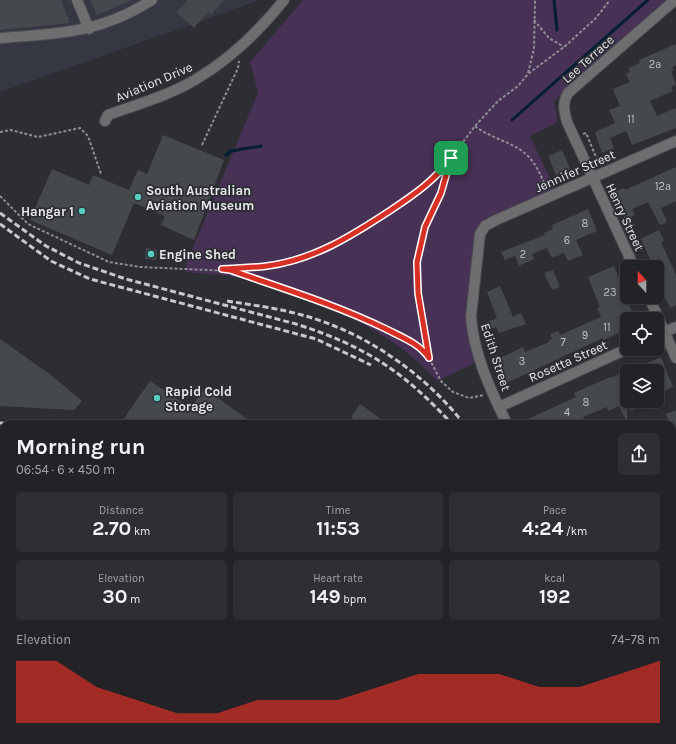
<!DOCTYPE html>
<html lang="en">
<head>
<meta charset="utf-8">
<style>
	:root { --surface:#222227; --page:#2e2f33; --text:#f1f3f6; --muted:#a2a4a7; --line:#3f3f44; --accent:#d93025 }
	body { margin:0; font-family:Karla,sans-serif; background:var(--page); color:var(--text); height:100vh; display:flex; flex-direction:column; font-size:15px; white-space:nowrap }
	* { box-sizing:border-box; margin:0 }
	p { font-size:13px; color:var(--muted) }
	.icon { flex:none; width:22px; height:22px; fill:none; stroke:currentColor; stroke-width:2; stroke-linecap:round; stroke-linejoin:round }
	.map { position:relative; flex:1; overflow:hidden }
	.panel { position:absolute; left:0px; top:420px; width:676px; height:324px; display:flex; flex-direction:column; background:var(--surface); border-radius:12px 12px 0 0; box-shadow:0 2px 6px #0003,0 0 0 1px var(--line) }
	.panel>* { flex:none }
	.needle { width:26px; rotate:339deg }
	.fabs { position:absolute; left:620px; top:260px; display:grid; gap:8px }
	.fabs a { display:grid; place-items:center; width:44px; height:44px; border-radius:6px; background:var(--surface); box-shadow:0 2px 6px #0003,0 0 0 1px var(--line); font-size:20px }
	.pin { position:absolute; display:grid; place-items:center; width:34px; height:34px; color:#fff; margin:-17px; border-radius:8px; box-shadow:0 2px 6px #0006 }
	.round { display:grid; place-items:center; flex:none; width:42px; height:42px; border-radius:6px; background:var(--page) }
	.head { display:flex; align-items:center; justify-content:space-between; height:68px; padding:0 16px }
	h1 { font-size:22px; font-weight:700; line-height:30px }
	.figures { display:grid; grid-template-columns:repeat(3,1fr); gap:6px; height:68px; padding:4px 16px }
	.figures div { display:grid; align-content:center; border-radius:6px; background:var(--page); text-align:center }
	.figures b { font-size:20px; font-weight:700 }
	.figures small { font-size:11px; font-weight:400 }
	.figures p { font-size:11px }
	.chart { height:112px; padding:8px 16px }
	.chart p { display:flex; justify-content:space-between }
	.chart svg { width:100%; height:72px; margin-top:4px; fill:var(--accent); opacity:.7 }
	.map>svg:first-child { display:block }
	.built { fill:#353743 }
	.green { fill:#473155 }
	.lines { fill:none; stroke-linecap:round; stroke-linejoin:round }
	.stream { stroke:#001e32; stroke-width:3 }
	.building { fill:#45494e }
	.minor-casing { stroke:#4b4c52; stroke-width:12 }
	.path { stroke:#8e8f94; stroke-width:2; stroke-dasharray:3 2; stroke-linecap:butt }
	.minor { stroke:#6e6e71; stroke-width:10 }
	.rail { stroke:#c8c9cd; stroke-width:3; stroke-dasharray:6 3; stroke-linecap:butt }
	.path-bridge { stroke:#8e8f94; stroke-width:2; stroke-dasharray:3 2; stroke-linecap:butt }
	.route-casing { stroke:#fff; stroke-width:8 }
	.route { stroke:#d93025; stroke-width:5 }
	.poi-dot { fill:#58cec0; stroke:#2d2e34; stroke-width:1.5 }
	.labels { text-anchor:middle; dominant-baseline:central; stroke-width:3.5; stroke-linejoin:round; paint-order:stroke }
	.number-label { font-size:11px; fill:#bfc1c5 }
	.street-label { font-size:13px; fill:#e8e9ed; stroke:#2d2e34 }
	.poi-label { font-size:13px; font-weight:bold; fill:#e8e9ed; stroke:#2d2e34; text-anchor:start }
</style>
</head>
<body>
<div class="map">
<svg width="676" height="744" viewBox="0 0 676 744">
	<rect width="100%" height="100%" fill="#2d2e34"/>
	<g class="built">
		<path d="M0 0H260L0 92Z"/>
		<path d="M92 740H361L367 744H94Z"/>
	</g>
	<g class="green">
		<path d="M303 0H667L554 101 558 122 530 136 555 189 485 219 478 225 465 314 477 362 437 381C389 326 310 296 240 278 223 274 203 274 186 272V264L258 93 250 62Z"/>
		<path d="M676 646V698L672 700V648Z"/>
	</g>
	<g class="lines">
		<g class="stream">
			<path d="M554 0 557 30"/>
			<path d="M512 120 648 0"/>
			<path d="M226 155 231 151 261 146"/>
		</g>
	</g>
	<g class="building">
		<path d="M0 0H61L70 23 0 30Z"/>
		<path d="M90 0H132L97 15Z"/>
		<path d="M188 0H224L211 15 208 12 194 28 176 12Z"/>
		<path d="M676 44V65L672 67 674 70 671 71 676 85 671 87 673 91 650 101 657 116 676 108V128L632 145 626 131 610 138 614 148 602 153 595 132 615 123 609 110 620 106 613 89 630 82 626 74 630 72 629 68 640 63 639 60Z"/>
		<path d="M163 135 224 160 194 240 161 225 165 216 134 203 112 255 30 220 52 169 89 185 93 175 129 190 138 170 147 174Z"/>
		<path d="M562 150 570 169 556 175 548 156Z"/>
		<path d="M676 167V201L661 208 667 222 660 225 648 202 632 209 635 215 625 219 614 192 624 188 625 190Z"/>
		<path d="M588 209 597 231 576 240 583 255 568 261 564 253 552 258 547 248 532 254 534 259 519 266 515 256 505 260 501 252 545 235 544 233 553 229 552 225Z"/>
		<path d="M659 230 664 241 661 242 676 275V305L670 308 657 278V267H654L641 239Z"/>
		<path d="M146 248 157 250 156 260 145 259Z"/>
		<path d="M614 266 635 319H627V329L604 340 603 338 502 385 492 362 523 347 525 352 549 342 548 341 552 339 550 334 558 331 560 335 601 317 597 308 600 307 588 277Z"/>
		<path d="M553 270 560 287 552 290 544 273Z"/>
		<path d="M500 286 513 317 521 313 526 324 499 333 496 327 483 332 480 325 497 318 487 292Z"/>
		<path d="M0 339 51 375 82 401 74 410 0 406Z"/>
		<path d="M661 357 673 387 657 394V371H628Z"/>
		<path d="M627 371V401H653L631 411 630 408 627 409V423L619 406 608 411 607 407 583 417 586 424H517L576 397 574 393 610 377V378Z"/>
		<path d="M150 381 191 408 204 388 254 424H120Z"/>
		<path d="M360 404 388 424H361L351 417Z"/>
		<path d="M676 410V438L672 424H670L666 414Z"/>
	</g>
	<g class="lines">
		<g class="minor-casing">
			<g id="minor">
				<path d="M77 0 89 29"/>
				<path d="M0 38C58 34 101 33 152 0"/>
				<path d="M105 121 108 115C138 104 171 95 198 78 231 58 260 30 284 0"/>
				<path d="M634 267 567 122C564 111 562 103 568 93L675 0"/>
				<path d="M649 297 676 358"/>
				<path d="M657 335 676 327"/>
				<path d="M499 407 627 349"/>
				<path d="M507 424C491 391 473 353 471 316L480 234 485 226 496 220 676 141"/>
				<path d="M0 459 4 462"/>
				<path d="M672 491 676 489"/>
				<path d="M0 667 4 662"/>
				<path d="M385 740 391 744"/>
			</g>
		</g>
		<g class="path">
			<path d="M534 20 549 38 564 47"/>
			<path d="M528 73 534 49 535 0"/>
			<path d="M475 126C491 139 515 142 529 157 537 166 541 176 546 187"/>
			<path d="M0 132 11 130 38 137 80 128 88 136 101 174"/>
			<path d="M583 134 586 133 599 164"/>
			<path d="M202 145 238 68 239 61"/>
			<path d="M0 196 28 224 109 262 140 267 230 271 313 298 349 312 419 347 429 358 441 381 453 392 469 398 484 395"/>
			<path d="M228 269C241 268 254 268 268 266 315 260 355 234 394 208 415 194 434 181 449 161"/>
			<path d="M428 356 418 293 417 262 425 227 441 193 451 158 475 126 498 101 518 86 528 74 564 47 596 18 610 0"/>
			<path d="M0 475 4 478"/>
			<path d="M672 591H676"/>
			<path d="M672 646 676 644"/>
			<path d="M0 651 4 647"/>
			<path d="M672 736 676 735"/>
			<path d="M566 740V744"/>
			<path d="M365 744 368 740"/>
		</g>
		<use href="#minor" class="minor"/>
		<g class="rail">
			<path d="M0 213 46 246 79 263 126 279 296 324C365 346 403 371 452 424"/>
			<path d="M0 224 51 261 90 279 316 339 371 365"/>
			<path d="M227 301C252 305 277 308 302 315 365 332 424 373 464 424"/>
			<path d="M0 423 18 424"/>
			<path d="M636 740 642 744"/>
			<path d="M647 740 654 744"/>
			<path d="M670 740 676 744"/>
		</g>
		<path class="path-bridge" d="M653 744 663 740"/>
	</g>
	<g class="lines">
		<g class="route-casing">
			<path id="route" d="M451 158 441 193 425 227 417 262 418 293 429 358C419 343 401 337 386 329 334 304 284 289 230 270L222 269C237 268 252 268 267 266 314 260 353 235 391 210 415 194 434 181 451 158Z"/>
		</g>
		<use href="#route" class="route"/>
	</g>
	<g class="poi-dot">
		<circle cx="138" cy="197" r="4"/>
		<circle cx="82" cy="211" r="4"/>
		<circle cx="151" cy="254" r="4"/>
		<circle cx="157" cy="398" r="4"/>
	</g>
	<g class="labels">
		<g class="number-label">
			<text x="655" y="64">2a</text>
			<text x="631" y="119">11</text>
			<text x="663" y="186">12a</text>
			<text x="585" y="223">8</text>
			<text x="567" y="240">6</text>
			<text x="523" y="254">2</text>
			<text x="610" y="292">23</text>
			<text x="607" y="327">11</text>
			<text x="585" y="335">9</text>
			<text x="563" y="342">7</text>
			<text x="522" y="361">3</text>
			<text x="586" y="402">8</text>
			<text x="567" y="412">4</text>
		</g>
		<g class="street-label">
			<text transform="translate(588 59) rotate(-42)">Lee Terrace</text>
			<text transform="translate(154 82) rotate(-23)">Aviation Drive</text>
			<text transform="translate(575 171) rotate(-24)">Jennifer Street</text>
			<text transform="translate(625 217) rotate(65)">Henry Street</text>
			<text transform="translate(496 357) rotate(72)">Edith Street</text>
			<text transform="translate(568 361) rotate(-24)">Rosetta Street</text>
		</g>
		<g class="poi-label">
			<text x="146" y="190">South Australian<tspan x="146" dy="15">Aviation Museum</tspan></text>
			<text x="74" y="211" text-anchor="end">Hangar 1</text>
			<text x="159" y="254">Engine Shed</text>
			<text x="165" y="391">Rapid Cold<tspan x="165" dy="15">Storage</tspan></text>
		</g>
	</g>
</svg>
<div class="fabs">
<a><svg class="needle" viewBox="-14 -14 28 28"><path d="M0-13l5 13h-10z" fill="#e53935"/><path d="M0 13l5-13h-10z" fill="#a2a4a7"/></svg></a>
<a><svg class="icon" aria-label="locate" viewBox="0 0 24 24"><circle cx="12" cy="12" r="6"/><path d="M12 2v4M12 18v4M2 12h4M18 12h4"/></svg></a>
<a><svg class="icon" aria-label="layers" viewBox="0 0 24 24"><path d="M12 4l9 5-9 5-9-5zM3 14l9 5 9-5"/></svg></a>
</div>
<div class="pin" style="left:451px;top:158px;background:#1e9e55"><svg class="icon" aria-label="arrive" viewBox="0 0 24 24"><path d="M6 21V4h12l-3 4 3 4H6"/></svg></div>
<section class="panel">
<div class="head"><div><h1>Morning run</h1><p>06:54 · 6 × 450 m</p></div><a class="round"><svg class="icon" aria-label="share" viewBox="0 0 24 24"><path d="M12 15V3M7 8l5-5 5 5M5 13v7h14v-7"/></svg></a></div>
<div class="figures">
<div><p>Distance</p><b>2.70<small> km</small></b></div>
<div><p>Time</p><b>11:53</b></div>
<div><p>Pace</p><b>4:24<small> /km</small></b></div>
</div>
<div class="figures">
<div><p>Elevation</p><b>30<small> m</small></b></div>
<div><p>Heart rate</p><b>149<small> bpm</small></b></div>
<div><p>kcal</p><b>192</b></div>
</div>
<div class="chart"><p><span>Elevation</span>74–78 m</p>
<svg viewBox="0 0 160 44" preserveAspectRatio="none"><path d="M0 44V6L10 6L20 22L30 30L40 38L50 38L60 30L70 30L80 30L90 22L100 14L110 14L120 14L130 22L140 22L150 14L160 6V44z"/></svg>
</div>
</section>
</div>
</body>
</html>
